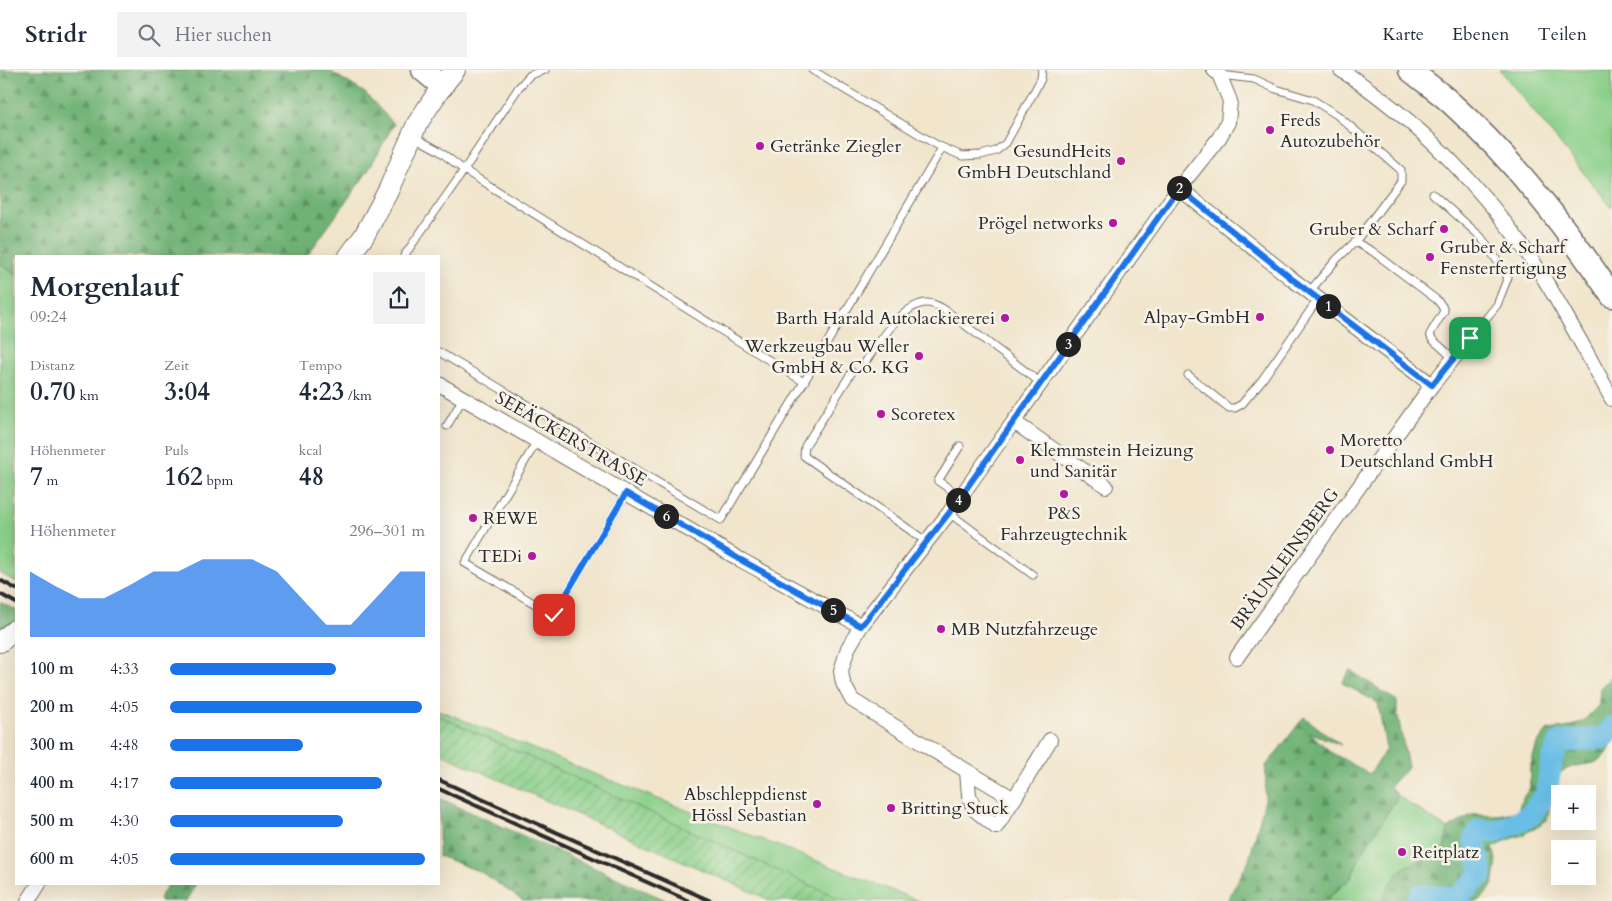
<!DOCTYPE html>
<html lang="de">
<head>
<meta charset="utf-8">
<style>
	:root { --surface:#fff; --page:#f2f2f3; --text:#1f2937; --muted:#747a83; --line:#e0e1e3; --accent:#1a73e8 }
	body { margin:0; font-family:Cardo,serif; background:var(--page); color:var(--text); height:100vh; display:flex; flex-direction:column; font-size:19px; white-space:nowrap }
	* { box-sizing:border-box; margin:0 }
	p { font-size:16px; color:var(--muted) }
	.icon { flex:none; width:28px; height:28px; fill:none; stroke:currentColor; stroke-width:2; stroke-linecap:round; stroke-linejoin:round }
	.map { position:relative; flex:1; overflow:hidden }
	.side { position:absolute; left:15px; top:185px; width:425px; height:630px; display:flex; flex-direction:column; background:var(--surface); border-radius:0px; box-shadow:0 5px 20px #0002 }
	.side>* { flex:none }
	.fabs { position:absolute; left:1551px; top:715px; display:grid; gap:10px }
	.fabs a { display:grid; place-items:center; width:45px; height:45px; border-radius:0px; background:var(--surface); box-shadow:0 5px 20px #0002; font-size:25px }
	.pin { position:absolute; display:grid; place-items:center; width:42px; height:42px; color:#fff; margin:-21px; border-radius:10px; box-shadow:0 2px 8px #0006 }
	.km { position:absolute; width:25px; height:25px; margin:-12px; border-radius:50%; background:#222; color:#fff; font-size:14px; line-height:25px; text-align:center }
	.round { display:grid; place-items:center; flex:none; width:52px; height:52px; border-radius:0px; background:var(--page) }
	.headline { display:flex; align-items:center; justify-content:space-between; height:85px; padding:0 15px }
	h1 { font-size:28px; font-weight:600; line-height:38px }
	.metrics { display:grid; grid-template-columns:repeat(3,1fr); gap:8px; height:85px; padding:5px 15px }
	.metrics div { display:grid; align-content:center }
	.metrics b { font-size:25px; font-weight:600 }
	.metrics small { font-size:14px; font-weight:400 }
	.metrics p { font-size:14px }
	.chart { height:140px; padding:10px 15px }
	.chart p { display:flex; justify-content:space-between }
	.chart svg { width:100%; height:90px; margin-top:5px; fill:var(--accent); opacity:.7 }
	ul { padding:0 15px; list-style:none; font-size:16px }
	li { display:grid; grid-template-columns:80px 60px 1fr; align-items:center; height:38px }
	li i { height:12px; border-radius:6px; background:var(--accent) }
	header { display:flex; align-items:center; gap:30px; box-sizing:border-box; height:70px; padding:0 25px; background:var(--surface); border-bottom:1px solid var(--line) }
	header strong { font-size:24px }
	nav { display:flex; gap:28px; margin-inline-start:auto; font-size:18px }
	.search { width:350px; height:45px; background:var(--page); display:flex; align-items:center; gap:12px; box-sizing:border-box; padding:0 18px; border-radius:0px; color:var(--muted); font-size:19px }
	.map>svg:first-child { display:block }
	.green { fill:#8acf89; stroke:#5a7d5a }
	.forest { fill:url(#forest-firs); stroke:#4d6e50 }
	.garden { fill:url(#garden-furrows); stroke:#5a7d5a }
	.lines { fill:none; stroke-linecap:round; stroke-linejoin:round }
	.river { stroke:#6abee6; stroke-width:22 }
	.service-casing { stroke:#706c63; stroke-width:9 }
	.minor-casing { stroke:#706c63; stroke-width:16 }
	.secondary-casing { stroke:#706c63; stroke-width:22 }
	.primary-casing { stroke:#706c63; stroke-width:25 }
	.service { stroke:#fff; stroke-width:7 }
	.minor { stroke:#fff; stroke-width:14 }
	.secondary { stroke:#fff; stroke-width:20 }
	.primary { stroke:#fff; stroke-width:22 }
	.rail { stroke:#2b2b2b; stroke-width:4 }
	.route-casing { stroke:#fff; stroke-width:10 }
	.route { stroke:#1a73e8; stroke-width:6 }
	.poi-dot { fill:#b5179e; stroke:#f7f3e8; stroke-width:2 }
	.labels { text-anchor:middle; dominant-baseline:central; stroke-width:5; stroke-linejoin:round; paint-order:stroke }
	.poi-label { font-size:18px; fill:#2b2b2b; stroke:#f7f3e8; text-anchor:start }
	.street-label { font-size:18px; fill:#2b2b2b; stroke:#f7f3e8 }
</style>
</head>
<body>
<header>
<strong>Stridr</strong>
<div class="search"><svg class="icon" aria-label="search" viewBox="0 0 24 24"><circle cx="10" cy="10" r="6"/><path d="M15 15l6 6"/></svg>Hier suchen</div>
<nav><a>Karte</a><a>Ebenen</a><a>Teilen</a></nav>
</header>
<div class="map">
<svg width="1612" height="831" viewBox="0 0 1612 831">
	<defs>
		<pattern id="forest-firs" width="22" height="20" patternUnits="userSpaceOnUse" patternTransform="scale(1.25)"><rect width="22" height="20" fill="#6fb275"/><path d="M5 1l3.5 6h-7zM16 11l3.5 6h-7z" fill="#5b9160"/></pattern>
		<pattern id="garden-furrows" width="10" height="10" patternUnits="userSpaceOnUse" patternTransform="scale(1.25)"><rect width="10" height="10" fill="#8acf89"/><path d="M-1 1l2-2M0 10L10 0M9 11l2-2" fill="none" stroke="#77b276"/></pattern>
	</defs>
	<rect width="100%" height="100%" fill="#f7f3e8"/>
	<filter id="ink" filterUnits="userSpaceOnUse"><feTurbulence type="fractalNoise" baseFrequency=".02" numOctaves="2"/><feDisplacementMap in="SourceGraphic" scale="10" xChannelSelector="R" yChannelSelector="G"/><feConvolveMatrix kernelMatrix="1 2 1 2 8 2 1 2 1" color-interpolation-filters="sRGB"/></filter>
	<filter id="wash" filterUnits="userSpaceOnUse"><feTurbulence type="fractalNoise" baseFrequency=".0096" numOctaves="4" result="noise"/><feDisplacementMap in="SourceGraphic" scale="20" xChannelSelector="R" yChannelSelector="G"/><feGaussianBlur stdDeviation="1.12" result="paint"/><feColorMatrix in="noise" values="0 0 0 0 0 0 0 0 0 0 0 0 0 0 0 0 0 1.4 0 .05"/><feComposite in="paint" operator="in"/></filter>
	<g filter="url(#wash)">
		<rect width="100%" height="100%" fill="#f1e5cc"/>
		<g class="green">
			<path d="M1500 0H1612V138L1501 1Z"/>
			<path d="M0 185 16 194V512L0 503Z"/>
			<path d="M1612 606V674L1606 685 1594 693 1574 696 1562 701 1554 713 1547 750 1524 764 1505 771 1493 778 1497 793 1493 814 1476 831H1325L1351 808 1360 786 1398 726 1448 759 1473 744 1499 745 1518 741 1522 729 1530 718V698L1537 674 1548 660 1567 658 1583 651 1599 635 1600 618Z"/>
			<path d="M439 640 592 703 919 831H845L439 646Z"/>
		</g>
		<g class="forest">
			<path d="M0 0H328L365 23 394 54 368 101 307 186H16V206L0 193Z"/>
			<path d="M0 532 16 540V552L0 566Z"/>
			<path d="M1350 600 1397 631V642L1408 697 1390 716 1398 726 1360 786 1351 808 1325 831H1227L1249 790 1265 730 1266 696 1304 647 1341 675 1309 662 1332 683 1370 704 1386 679 1378 633 1342 613Z"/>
			<path d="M1612 606V674L1606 685 1594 693 1574 696 1562 701 1554 713 1547 750 1524 764 1505 771 1493 778C1497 798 1498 818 1478 831H1383C1384 824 1388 819 1391 813 1405 791 1415 792 1438 787L1444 778 1448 759 1473 744 1499 745 1518 741 1522 729 1530 718V698L1537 674 1548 660 1567 658 1583 651 1599 635 1600 618Z"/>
			<path d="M439 728 668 831H523L481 802 439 786Z"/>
			<path d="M168 814H196L186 831H160L159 829Z"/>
		</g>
		<path class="garden" d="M439 646 845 831H772L439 683Z"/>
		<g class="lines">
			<path class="river" d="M1417 831 1421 825 1457 828 1482 804 1474 769 1479 760 1496 762 1531 745 1546 724 1552 690 1560 672 1604 668 1612 657"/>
		</g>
	</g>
	<g filter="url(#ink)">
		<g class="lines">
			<g class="service-casing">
				<g id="service">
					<path d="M812 0 937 75 962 86 981 85 996 81 1006 73 1041 9 1042 0"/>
					<path d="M1220 5 1254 9 1276 19 1313 30 1337 45 1401 100V111L1355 172"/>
					<path d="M414 67 438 80 464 100 804 312 942 78"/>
					<path d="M1433 124 1481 167 1508 207 1497 235 1470 268"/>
					<path d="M404 186 458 109 519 17 530 5 545 0"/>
					<path d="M1309 222 1337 189 1355 172 1372 181 1437 230 1442 236 1444 241 1430 264 1432 269 1453 288"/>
					<path d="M439 282 721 450 804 312"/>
					<path d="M866 291C879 273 903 233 927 233 935 233 942 238 948 242L1041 313"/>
					<path d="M852 302 805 376 804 386 927 472"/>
					<path d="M1188 305 1229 338H1235L1242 334 1262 310 1318 229"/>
					<path d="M447 356 463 328"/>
					<path d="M537 371 465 493 554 545 626 423"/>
					<path d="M960 426 938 411 960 376"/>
					<path d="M949 443 1033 505"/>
					<path d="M548 556 554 545"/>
				</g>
			</g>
			<g class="minor-casing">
				<g id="minor">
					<path d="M1341 0C1416 49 1485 119 1534 193 1562 235 1587 284 1612 329"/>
					<path d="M1179 118 1292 209 1432 315"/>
					<path d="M439 314 741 490 861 556"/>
					<path d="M1014 352 1106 416"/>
					<path d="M1237 587 1432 315 1470 268"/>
					<path d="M967 701 852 630 843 613 841 601 848 578 861 556 949 443 1179 118 1219 68 1228 52 1230 31 1219 4 1214 0"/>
					<path d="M967 701 1014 729 996 757 974 739 969 725Z"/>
					<path d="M1014 729 1050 670"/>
					<path d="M28 831 39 814"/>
				</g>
			</g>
			<g class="secondary-casing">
				<g id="secondary">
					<path d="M349 186 364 166 388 121 417 54 442 16 455 0"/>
					<path d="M0 572 16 559"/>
				</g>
			</g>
			<g class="primary-casing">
				<g id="primary">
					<path d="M423 0 442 16"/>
					<path d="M1410 0C1423 11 1438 21 1451 33 1514 90 1565 156 1612 226"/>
				</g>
			</g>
			<use href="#service" class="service"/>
			<use href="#minor" class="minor"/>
			<use href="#secondary" class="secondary"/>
			<use href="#primary" class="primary"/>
			<g class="rail">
				<path d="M0 510 16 519"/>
				<path d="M0 524 16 533"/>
				<path d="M439 710 711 831"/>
				<path d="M439 719 689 831"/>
			</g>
		</g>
	</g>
	<g class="lines" filter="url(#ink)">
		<g class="route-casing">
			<path id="route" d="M554 545 626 423 741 490 861 556 949 443 1179 118 1292 209 1432 315 1470 268"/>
		</g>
		<use href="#route" class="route"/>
	</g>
	<g class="poi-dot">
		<circle cx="1270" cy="60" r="5"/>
		<circle cx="760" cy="76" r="5"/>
		<circle cx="1121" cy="91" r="5"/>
		<circle cx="1113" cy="153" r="5"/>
		<circle cx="1444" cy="159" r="5"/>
		<circle cx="1430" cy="187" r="5"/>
		<circle cx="1260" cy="247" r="5"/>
		<circle cx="1005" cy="248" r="5"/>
		<circle cx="919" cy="286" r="5"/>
		<circle cx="881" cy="344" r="5"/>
		<circle cx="1330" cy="380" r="5"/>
		<circle cx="1020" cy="390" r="5"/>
		<circle cx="1064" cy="424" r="5"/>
		<circle cx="473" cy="448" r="5"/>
		<circle cx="532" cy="486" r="5"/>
		<circle cx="941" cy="559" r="5"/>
		<circle cx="817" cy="734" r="5"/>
		<circle cx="891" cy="738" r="5"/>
		<circle cx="1402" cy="782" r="5"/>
	</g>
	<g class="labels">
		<g class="poi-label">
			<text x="1280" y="50">Freds<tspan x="1280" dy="21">Autozubehör</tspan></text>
			<text x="770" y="76">Getränke Ziegler</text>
			<text x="1111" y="81" text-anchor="end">GesundHeits<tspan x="1111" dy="21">GmbH Deutschland</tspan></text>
			<text x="1103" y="153" text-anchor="end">Prögel networks</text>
			<text x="1434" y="159" text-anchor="end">Gruber &amp; Scharf</text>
			<text x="1440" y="177">Gruber &amp; Scharf<tspan x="1440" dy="21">Fensterfertigung</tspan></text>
			<text x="1250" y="247" text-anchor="end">Alpay-GmbH</text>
			<text x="995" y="248" text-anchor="end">Barth Harald Autolackiererei</text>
			<text x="909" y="276" text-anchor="end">Werkzeugbau Weller<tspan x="909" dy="21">GmbH &amp; Co. KG</tspan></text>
			<text x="891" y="344">Scoretex</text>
			<text x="1340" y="370">Moretto<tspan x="1340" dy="21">Deutschland GmbH</tspan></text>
			<text x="1030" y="380">Klemmstein Heizung<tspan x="1030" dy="21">und Sanitär</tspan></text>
			<text x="1064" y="443" text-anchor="middle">P&amp;S<tspan x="1064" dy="21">Fahrzeugtechnik</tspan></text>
			<text x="483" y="448">REWE</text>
			<text x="522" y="486" text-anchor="end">TEDi</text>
			<text x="951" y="559">MB Nutzfahrzeuge</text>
			<text x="807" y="724" text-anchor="end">Abschleppdienst<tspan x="807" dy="21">Hössl Sebastian</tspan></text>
			<text x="901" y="738">Britting Stuck</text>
			<text x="1412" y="782">Reitplatz</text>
		</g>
		<g class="street-label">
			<text transform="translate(571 369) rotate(30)">SEEÄCKERSTRASSE</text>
			<text transform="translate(1285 489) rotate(-54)">BRÄUNLEINSBERG</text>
		</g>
	</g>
</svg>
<div class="fabs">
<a>+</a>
<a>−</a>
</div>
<div class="pin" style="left:1470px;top:268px;background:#1e9e55"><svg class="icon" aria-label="arrive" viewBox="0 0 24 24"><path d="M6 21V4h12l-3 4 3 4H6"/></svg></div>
<div class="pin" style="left:554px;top:545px;background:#d93025"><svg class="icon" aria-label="check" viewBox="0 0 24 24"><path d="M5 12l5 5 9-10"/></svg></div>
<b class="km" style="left:1328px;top:236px">1</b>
<b class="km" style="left:1179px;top:118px">2</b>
<b class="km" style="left:1068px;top:274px">3</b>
<b class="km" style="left:958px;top:430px">4</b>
<b class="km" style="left:833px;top:540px">5</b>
<b class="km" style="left:666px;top:446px">6</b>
<section class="side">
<div class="headline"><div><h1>Morgenlauf</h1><p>09:24</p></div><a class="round"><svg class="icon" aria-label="share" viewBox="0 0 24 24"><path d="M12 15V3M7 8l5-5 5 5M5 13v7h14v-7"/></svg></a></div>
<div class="metrics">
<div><p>Distanz</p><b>0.70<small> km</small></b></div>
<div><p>Zeit</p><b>3:04</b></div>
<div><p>Tempo</p><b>4:23<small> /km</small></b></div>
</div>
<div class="metrics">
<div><p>Höhenmeter</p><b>7<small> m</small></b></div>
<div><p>Puls</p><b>162<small> bpm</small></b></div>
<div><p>kcal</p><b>48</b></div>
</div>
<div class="chart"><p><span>Höhenmeter</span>296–301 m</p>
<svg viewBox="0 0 160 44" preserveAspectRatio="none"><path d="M0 44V12L10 19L20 25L30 25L40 19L50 12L60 12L70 6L80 6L90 6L100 12L110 25L120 38L130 38L140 25L150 12L160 12V44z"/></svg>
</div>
<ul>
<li><b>100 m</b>4:33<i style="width:65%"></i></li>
<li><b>200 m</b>4:05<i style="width:99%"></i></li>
<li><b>300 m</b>4:48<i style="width:52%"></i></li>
<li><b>400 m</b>4:17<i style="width:83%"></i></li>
<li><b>500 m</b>4:30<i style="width:68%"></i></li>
<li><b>600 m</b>4:05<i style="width:100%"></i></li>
</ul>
</section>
</div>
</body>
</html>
